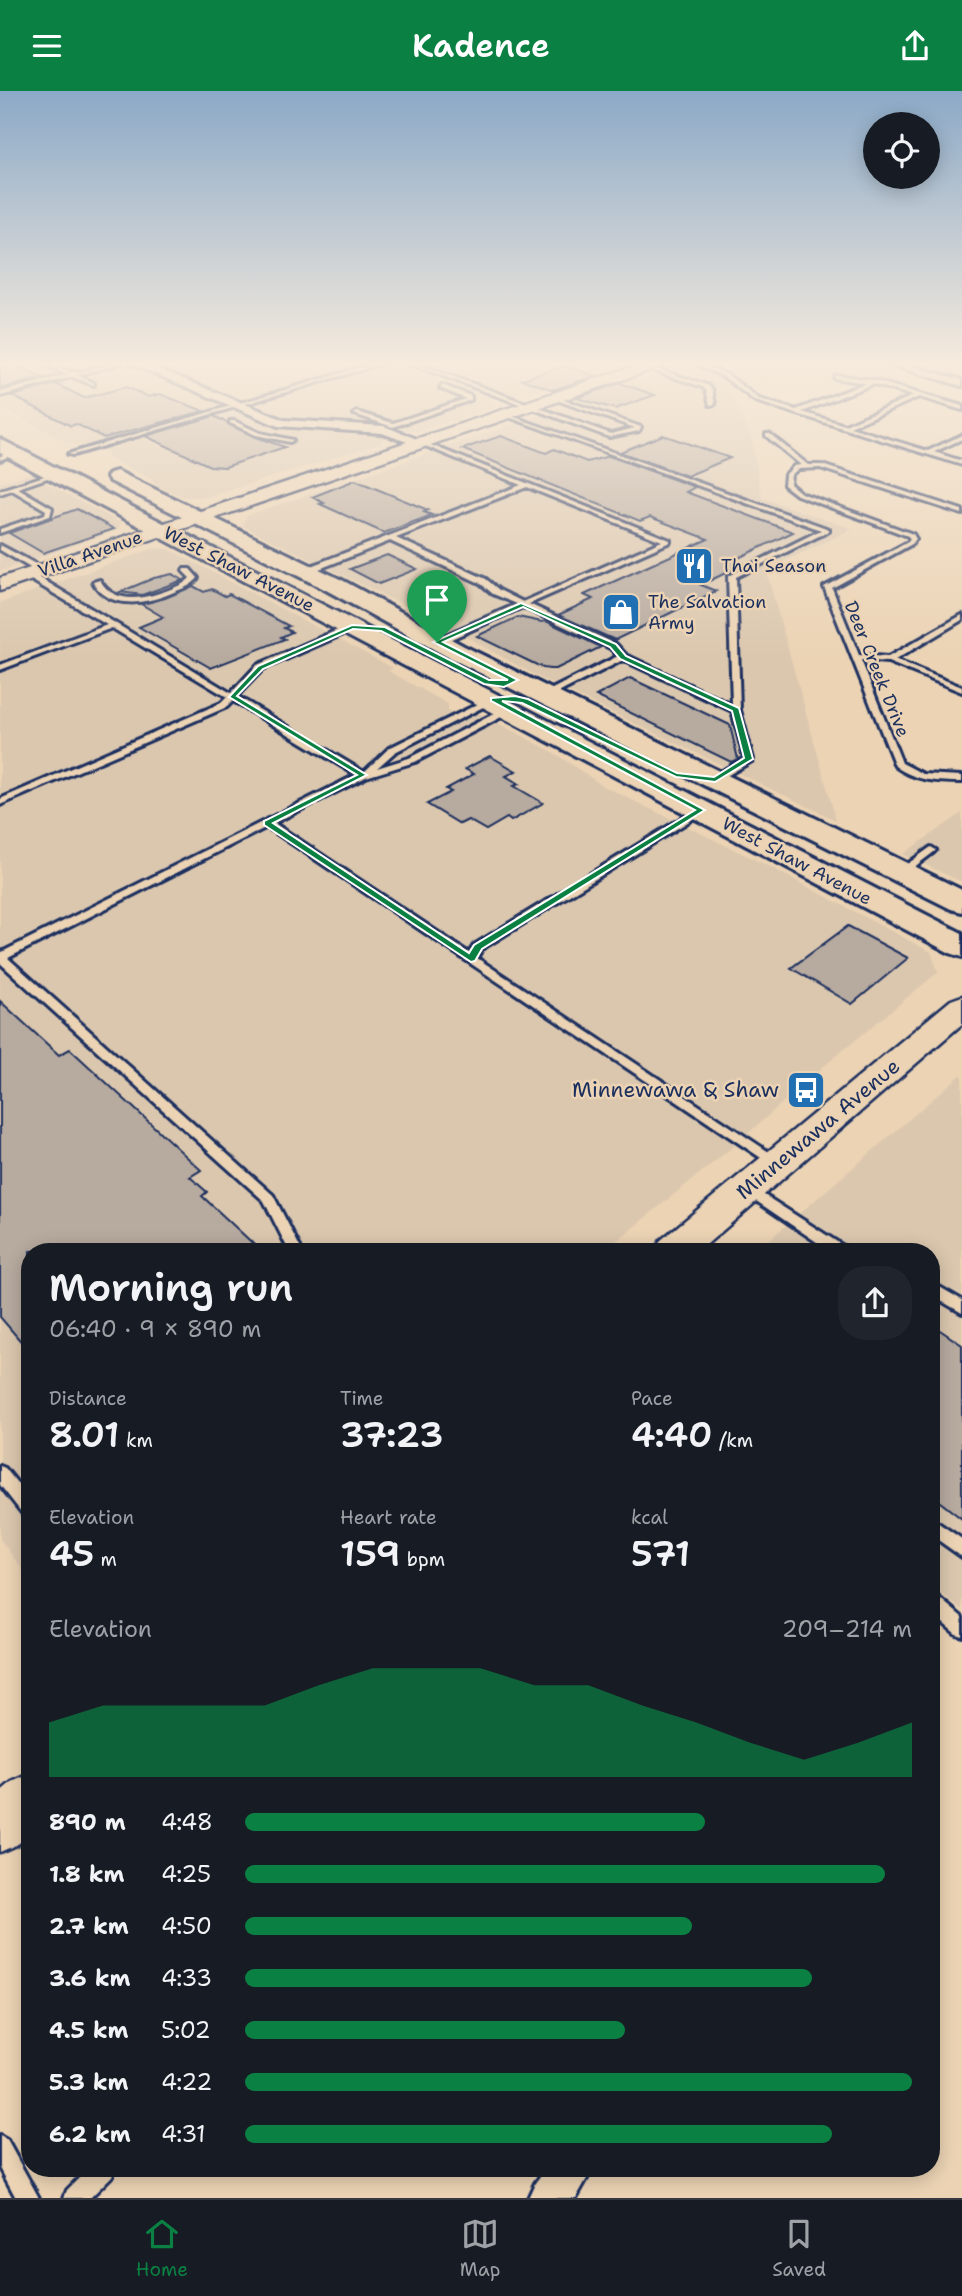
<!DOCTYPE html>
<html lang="en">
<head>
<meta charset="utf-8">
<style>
	:root { --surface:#171b24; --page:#20242c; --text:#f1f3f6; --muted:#9ea1a6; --line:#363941; --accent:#0b8043 }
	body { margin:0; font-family:"Shantell Sans",sans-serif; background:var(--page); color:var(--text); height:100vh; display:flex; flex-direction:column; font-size:26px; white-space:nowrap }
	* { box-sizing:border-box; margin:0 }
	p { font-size:23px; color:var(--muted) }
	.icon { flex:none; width:38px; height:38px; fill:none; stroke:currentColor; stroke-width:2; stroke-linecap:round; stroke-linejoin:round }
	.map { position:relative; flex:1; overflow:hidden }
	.details { position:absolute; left:21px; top:1152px; width:919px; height:934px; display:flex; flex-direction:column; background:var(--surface); border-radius:28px; box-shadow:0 4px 18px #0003 }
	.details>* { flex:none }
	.buttons { position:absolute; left:863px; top:21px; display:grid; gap:14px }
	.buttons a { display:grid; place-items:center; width:77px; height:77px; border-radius:50%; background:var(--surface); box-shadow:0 4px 18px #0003; font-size:35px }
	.pin { position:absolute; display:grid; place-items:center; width:60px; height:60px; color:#fff; margin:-72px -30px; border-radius:50% 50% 50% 0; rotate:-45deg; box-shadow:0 0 7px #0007 }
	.pin .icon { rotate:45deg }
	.round { display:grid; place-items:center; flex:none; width:74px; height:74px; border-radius:28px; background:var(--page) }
	.head { display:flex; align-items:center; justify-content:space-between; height:119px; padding:0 28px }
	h1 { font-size:38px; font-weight:600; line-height:52px }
	.figures { display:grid; grid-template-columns:repeat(3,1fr); gap:10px; height:119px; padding:7px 28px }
	.figures div { display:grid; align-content:center }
	.figures b { font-size:35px; font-weight:600 }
	.figures small { font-size:19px; font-weight:400 }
	.figures p { font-size:19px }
	.chart { height:196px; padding:14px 28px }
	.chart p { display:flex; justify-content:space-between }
	.chart svg { width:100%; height:126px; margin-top:7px; fill:var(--accent); opacity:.7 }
	ul { padding:0 28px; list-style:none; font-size:23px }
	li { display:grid; grid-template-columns:112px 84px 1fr; align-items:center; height:52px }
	li i { height:18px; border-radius:9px; background:var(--accent) }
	header { display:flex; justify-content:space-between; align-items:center; height:91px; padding:0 28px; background:var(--accent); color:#fff; font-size:32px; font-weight:600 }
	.dock { display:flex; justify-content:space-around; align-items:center; height:98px; border-top:2px solid var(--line); background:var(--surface); font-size:19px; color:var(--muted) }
	.dock a { display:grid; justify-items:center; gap:4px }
	.dock .selected { color:var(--accent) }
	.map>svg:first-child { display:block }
	.built { fill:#dbc7ae }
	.building { fill:#b7aa9f; stroke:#1b2f5e; stroke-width:2 }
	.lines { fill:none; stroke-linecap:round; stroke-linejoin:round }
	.lane-casing { stroke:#1b2f5e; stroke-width:6 }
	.street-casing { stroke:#1b2f5e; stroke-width:6 }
	.secondary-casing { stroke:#1b2f5e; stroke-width:5 }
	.primary-casing { stroke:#1b2f5e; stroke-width:6 }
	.lane { fill:#ebd3b4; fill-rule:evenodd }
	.street { fill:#ebd3b4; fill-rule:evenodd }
	.secondary { fill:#ebd3b4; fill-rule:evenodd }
	.primary { fill:#ebd3b4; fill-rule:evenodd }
	.route { fill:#0b8043; stroke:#fff; stroke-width:2; fill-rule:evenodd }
	.labels { text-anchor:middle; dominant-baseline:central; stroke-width:5; stroke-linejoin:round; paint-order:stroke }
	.far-street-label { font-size:18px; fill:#1b2f5e; stroke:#ebd3b4 }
	.far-poi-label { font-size:18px; fill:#1b2f5e; stroke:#ebd3b4; text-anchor:start }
	.poi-label { font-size:21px; fill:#1b2f5e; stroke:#ebd3b4; text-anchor:end }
	.street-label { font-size:21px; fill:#1b2f5e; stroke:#ebd3b4 }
</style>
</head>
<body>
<header><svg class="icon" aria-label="menu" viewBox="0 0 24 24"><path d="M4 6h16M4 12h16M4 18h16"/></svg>Kadence<svg class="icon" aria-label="share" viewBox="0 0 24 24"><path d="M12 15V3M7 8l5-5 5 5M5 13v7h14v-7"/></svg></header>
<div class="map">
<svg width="962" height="2107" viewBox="0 0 962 2107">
	<rect width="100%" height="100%" fill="#ebd3b4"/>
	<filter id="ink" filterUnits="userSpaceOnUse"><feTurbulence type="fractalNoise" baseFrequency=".0143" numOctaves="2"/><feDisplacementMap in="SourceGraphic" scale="14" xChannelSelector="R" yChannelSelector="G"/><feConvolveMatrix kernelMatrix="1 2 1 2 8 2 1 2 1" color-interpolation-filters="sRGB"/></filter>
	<g filter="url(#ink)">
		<g class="built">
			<path d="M0 272H631L527 303H509L491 309 495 312 494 317 417 340H406L382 348 381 352 207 406H184L155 394 151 388 107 366 109 362 97 356 71 353 0 316Z"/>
			<path d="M685 274 720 286 727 291 752 350 762 407 852 438 766 479 836 729 542 588 448 536 243 435 246 425Z"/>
			<path d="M29 383 121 432 118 439 0 480V392Z"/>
			<path d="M155 457 169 458 393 577 388 580 448 613V620L453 623 467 616 551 660 603 695 768 775 931 861 938 881 818 980 735 1054 604 1160H30V1489L0 1448V512Z"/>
			<path d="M962 722V791L903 763 954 728Z"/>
			<path d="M962 983V1519L931 1494V1160H756Z"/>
		</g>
		<g class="building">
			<path d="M0 272H11L43 287 0 298Z"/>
			<path d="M565 275 596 285 553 299 522 288Z"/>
			<path d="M620 292 655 304 615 318 576 307Z"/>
			<path d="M56 293 84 307 126 296 149 306 160 303 204 320 104 347 76 333 71 335 12 305Z"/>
			<path d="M214 325 255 346 285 356 225 376 210 375 145 345Z"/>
			<path d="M663 344 730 367 687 385 620 361Z"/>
			<path d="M501 345 546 362 554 358 587 371 609 365 695 396 686 401 793 441 734 469 744 473 701 494 716 500 615 549 558 524 593 508 584 504 708 448 650 426 640 430 462 358Z"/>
			<path d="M355 389 428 419 424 421 432 424 384 442 320 413 324 412 312 406Z"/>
			<path d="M77 418 114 438 43 462 9 442Z"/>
			<path d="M387 464 417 478 379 493 350 478Z"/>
			<path d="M172 483 183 489 142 504 120 501 154 487Z"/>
			<path d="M193 495 204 501 212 498 225 505 229 503 289 535 284 537 292 541 281 546 285 548 211 577 139 536 163 526 141 513 165 507Z"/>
			<path d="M518 526 542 531 546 530 601 556 556 578H550L543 577 477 545Z"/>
			<path d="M630 587 730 634 738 668 731 671 596 605Z"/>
			<path d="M490 665 516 680 506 685 519 693 514 695 543 712 511 730 507 727 486 739 468 729 460 733 427 713 451 701 446 698 474 683 465 678Z"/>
			<path d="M848 835 908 867 852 913 791 877Z"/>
			<path d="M0 910 59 964 70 958 201 1079 190 1086 207 1101 202 1105 261 1160H30V1261L0 1226Z"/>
			<path d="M931 1233 962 1254V1428L931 1404Z"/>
		</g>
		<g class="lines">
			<g class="lane-casing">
				<g id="lane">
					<path d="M43 272C55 272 65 282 76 281 91 280 105 271 121 272L77 284 94 292V294L72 286 0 305V301L67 284Z"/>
					<path d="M376 272H384L73 364 68 363Z"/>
					<path d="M408 272H415L611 343 635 337 551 307 556 306 641 336 639 340 609 346Z"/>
					<path d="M630 272H638L707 294 712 298 715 313 710 314 706 299 703 296Z"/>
					<path d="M694 272H701L728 284 759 308 796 319 866 292 834 287 836 284 872 289 962 315V319L919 306 850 336 928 360 962 344V348L934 361 962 370V374L755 310 724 286ZM873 293 913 305 845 334 802 321Z"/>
					<path d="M442 294 471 305V309L393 336 354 323 357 321 393 332 466 308 440 297Z"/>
					<path d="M503 322 829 438V440L736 486 740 619 753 668 752 670 718 690H712V686L744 667 732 620 623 569 548 607H542V603L618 565 610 557 523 516 440 553H434V549L517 513 493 503 480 492 390 450 309 482H303V478L521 394 418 352 423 351 670 449V451L529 513 616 553 626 564 732 614 728 485 821 439 503 324ZM527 396 662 450 523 511 499 499 486 488 396 447Z"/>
					<path d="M230 330H234L260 342 293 349 290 351 256 344 230 332Z"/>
					<path d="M766 343H770L808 374H822L962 419V423L820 377 798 378 791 384 790 393 801 402 913 443 916 448 912 453 832 497 859 564 888 566 962 524V529L895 569 962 596V601L888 571 861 569 902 672 923 683 962 685V691C937 691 915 690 895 675L824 496 908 451 910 448 908 445 797 404 784 394 785 384 794 375 801 374 766 345Z"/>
					<path d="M13 361 18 362 0 369V365Z"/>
					<path d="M54 382 59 383 18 397 52 417 50 425 0 442V438L45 423 46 419 12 399 0 403V399Z"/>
					<path d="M0 454 45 478 46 480 39 482 0 459Z"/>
					<path d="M184 478H190L198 487C191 495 184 497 174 501 149 512 110 521 93 491L100 489C115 516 148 507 171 498 178 495 185 493 190 487L183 480Z"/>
					<path d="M26 482H32L231 602 257 574 349 534H355V538L263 578 237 605 364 681 389 657 490 607 497 609 395 661 377 677 409 667 507 616H513V620L415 671 366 686 274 732 469 862 474 854 698 717H704V721L482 858 477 867 781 1069 783 1072 781 1075H773L267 736 8 867 273 1104 302 1160H289L264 1110 0 872V862L356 684 233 610 227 616 0 714V708L221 612 227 606 112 537 0 579V574L107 534 26 486Z"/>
					<path d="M931 756 936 759 934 761 905 783H899V779Z"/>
					<path d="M747 1093 845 1156 846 1160H830L743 1101 741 1098 743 1095Z"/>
					<path d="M931 1191 962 1209V1222L931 1204Z"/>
					<path d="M0 1375 5 1377 30 1408V1428L25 1426 0 1394Z"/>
					<path d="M931 1427 962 1448V1466L931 1444Z"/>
					<path d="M931 1503 937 1505 962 1526V1545L956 1543 931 1522Z"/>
					<path d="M0 2045 7 2049 39 2107H16L0 2077Z"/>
					<path d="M89 2077H115L112 2085 90 2107H64L67 2099Z"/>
				</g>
			</g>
			<g class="street-casing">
				<g id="street">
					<path d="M130 272H144L284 329 384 335 427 352 421 356 382 342 278 335Z"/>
					<path d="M884 272H900L962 289V295Z"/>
					<path d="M546 2077H593L576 2107H528L535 2092Z"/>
				</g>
			</g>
			<g class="secondary-casing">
				<g id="secondary">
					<path d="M643 272H666L663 275 0 500V487Z"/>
					<path d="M962 905V933L699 1160H655L661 1149 951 909Z"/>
					<path d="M30 1683V1743L18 1753 0 1761V1701L12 1691Z"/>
				</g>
			</g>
			<g class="primary-casing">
				<g id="primary">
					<path d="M0 348 962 842V866L950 862 0 362Z"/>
					<path d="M117 380 342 489 464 555 962 799V821L951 818 446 565 326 499 110 390 107 386 110 382Z"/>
				</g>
			</g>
			<use href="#lane" class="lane"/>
			<use href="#street" class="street"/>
			<use href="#secondary" class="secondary"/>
			<use href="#primary" class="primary"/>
		</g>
	</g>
	<linearGradient id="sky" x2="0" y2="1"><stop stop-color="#8ba9c7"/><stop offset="0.48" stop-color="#f6ebdd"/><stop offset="1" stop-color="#f6ebdd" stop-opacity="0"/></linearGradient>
	<rect width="962" height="567" fill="url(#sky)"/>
	<path class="route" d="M521 512 616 553 626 565 739 617 753 668 715 691 676 686 522 612 502 610 705 719 482 858 475 870 471 871 264 734V730L357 684 229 606 258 575 352 534 385 536 489 589H508L433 551ZM523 516 610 556 620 568 732 620 744 667 714 686 677 682 528 608 515 605 491 607V610L695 719 474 854 469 862 273 732 367 684 237 605 263 578 353 538 381 540 484 593 504 596 518 589 443 551Z"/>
	<defs>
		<g id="restaurant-square" transform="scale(2.0125)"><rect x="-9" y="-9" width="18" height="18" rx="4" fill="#1f6fb2" stroke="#ebd3b4"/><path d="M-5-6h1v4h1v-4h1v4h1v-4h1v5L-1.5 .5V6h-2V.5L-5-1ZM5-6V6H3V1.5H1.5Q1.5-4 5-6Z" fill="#fff"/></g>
		<g id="shop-square" transform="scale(2.0125)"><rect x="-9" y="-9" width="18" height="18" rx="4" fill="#1f6fb2" stroke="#ebd3b4"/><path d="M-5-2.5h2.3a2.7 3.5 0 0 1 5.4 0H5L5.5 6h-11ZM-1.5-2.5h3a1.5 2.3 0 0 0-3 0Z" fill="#fff"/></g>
		<g id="bus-square" transform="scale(2.0125)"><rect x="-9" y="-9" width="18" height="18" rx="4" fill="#1f6fb2" stroke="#ebd3b4"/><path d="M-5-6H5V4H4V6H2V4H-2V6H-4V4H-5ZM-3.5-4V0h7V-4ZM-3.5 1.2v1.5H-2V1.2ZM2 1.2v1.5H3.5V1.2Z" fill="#fff"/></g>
	</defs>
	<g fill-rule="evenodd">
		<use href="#restaurant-square" x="694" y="475"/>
		<use href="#shop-square" x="621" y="521"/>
		<use href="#bus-square" x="806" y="999"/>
	</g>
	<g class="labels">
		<g class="far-street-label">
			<text transform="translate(90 463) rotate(-19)">Villa Avenue</text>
			<text transform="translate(239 478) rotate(27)">West Shaw Avenue</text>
			<text transform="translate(877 578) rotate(68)">Deer Creek Drive</text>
			<text transform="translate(797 770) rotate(28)">West Shaw Avenue</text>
		</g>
		<g class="far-poi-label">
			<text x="721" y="475">Thai Season</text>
			<text x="648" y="511">The Salvation<tspan x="648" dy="21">Army</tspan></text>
		</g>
		<g class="poi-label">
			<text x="779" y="999">Minnewawa &amp; Shaw</text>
		</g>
		<g class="street-label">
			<text transform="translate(818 1038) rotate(-40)">Minnewawa Avenue</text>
		</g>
	</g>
</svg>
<div class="buttons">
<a><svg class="icon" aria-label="locate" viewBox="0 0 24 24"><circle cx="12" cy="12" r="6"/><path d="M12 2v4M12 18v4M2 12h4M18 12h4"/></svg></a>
</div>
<div class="pin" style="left:437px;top:551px;background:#1e9e55"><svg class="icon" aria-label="arrive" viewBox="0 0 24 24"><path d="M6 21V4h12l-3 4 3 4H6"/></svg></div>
<section class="details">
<div class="head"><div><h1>Morning run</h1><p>06:40 · 9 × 890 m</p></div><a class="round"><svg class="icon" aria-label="share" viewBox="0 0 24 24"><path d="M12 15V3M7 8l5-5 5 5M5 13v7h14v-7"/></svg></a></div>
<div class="figures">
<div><p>Distance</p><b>8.01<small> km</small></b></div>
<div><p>Time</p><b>37:23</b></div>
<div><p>Pace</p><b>4:40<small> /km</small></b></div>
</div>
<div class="figures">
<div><p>Elevation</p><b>45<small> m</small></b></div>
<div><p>Heart rate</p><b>159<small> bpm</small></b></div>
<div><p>kcal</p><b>571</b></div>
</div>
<div class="chart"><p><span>Elevation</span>209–214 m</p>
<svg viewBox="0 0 160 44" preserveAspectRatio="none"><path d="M0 44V25L10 19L20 19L30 19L40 19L50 12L60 6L70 6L80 6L90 12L100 12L110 19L120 25L130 32L140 38L150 32L160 25V44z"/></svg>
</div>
<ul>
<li><b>890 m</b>4:48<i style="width:69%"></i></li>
<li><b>1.8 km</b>4:25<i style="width:96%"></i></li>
<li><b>2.7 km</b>4:50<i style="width:67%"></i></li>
<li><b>3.6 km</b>4:33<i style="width:85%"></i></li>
<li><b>4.5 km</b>5:02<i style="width:57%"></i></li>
<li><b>5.3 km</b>4:22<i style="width:100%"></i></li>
<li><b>6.2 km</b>4:31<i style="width:88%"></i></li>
</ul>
</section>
</div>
<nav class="dock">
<a class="selected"><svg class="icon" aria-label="home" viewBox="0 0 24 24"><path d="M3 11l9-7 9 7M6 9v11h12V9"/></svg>Home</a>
<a><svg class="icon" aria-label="map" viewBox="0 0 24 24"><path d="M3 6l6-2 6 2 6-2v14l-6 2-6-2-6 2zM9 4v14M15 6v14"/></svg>Map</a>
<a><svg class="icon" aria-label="saved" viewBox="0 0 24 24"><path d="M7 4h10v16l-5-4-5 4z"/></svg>Saved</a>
</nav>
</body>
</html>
